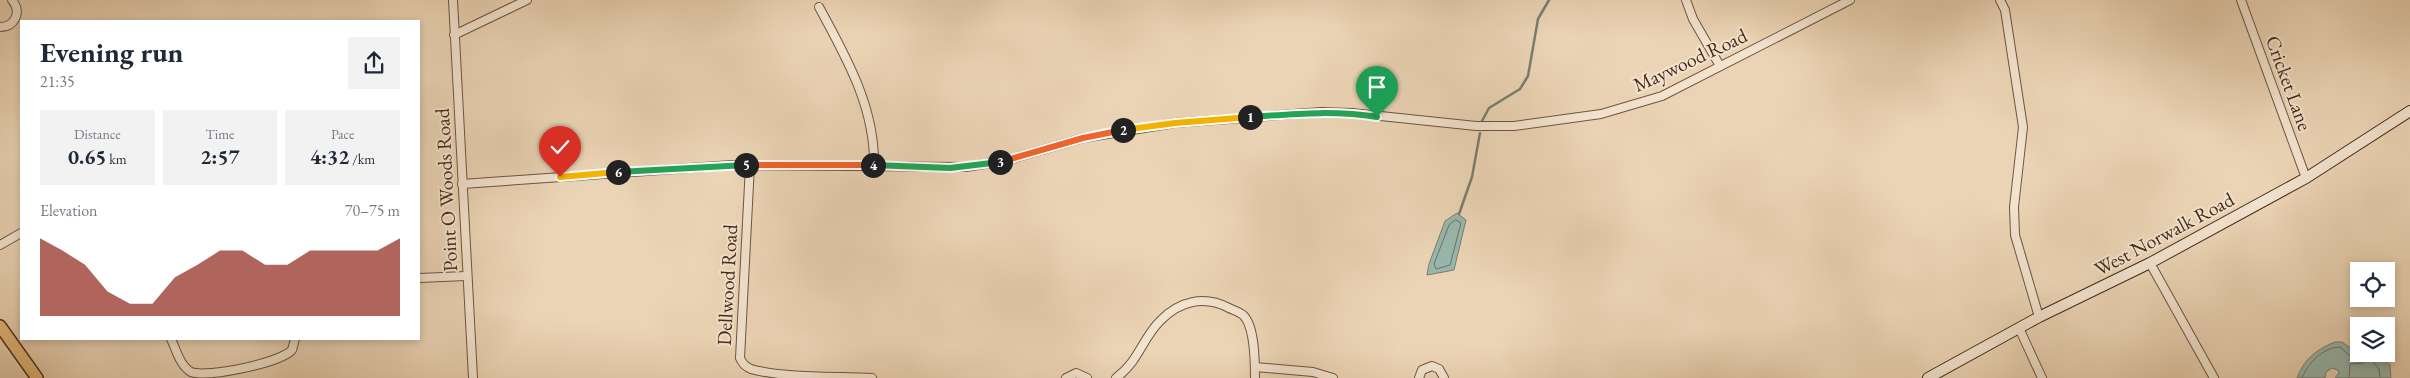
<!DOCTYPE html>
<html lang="en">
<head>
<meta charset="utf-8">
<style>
	:root { --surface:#fff; --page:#f2f2f3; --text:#1f2937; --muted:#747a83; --accent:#8f2418 }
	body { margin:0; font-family:"EB Garamond",serif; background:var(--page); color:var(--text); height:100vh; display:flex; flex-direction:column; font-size:19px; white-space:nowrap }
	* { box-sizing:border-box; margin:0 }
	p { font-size:16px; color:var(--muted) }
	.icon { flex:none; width:28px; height:28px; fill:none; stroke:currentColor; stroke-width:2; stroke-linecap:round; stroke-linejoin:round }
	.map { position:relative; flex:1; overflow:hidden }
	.panel { position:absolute; left:20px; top:20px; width:400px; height:320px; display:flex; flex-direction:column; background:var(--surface); border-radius:0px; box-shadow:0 2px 8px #0003 }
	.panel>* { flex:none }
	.buttons { position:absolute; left:2350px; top:262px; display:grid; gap:10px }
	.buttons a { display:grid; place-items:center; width:45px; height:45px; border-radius:0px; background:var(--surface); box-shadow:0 2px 8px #0003; font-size:25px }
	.pin { position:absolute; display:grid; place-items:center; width:42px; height:42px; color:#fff; margin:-51px -21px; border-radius:50% 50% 50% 0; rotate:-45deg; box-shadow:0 0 5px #0007 }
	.pin .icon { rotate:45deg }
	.km { position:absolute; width:25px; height:25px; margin:-12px; border-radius:50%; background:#222; color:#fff; font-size:14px; line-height:25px; text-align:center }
	.round { display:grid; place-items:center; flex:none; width:52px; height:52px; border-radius:0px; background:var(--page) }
	.summary { display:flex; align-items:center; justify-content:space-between; height:85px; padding:0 20px }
	h1 { font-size:28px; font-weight:700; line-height:38px }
	.metrics { display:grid; grid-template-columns:repeat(3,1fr); gap:8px; height:85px; padding:5px 20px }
	.metrics div { display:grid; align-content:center; border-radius:0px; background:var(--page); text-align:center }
	.metrics b { font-size:21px; font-weight:700 }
	.metrics small { font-size:14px; font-weight:400 }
	.metrics p { font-size:14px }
	.chart { height:140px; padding:10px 20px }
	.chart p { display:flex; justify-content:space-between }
	.chart svg { width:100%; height:90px; margin-top:5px; fill:var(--accent); opacity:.7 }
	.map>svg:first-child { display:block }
	.water { fill:#98b8ae; stroke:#787f72 }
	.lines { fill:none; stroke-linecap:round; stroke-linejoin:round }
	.shore { stroke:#707063; stroke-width:1 }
	.stream { stroke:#787f72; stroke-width:2.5 }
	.street-casing { stroke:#70543f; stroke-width:10 }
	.secondary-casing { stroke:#472918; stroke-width:12 }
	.primary-casing { stroke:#472918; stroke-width:14 }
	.street { stroke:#f2e3cf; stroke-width:8 }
	.secondary { stroke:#f2e3cf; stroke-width:10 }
	.primary { stroke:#e6ba7a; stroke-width:11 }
	.split-1-casing { stroke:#fff; stroke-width:10 }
	.split-2-casing { stroke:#fff; stroke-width:10 }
	.split-3-casing { stroke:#fff; stroke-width:10 }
	.split-4-casing { stroke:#fff; stroke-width:10 }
	.split-5-casing { stroke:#fff; stroke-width:10 }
	.split-6-casing { stroke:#fff; stroke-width:10 }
	.split-7-casing { stroke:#fff; stroke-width:10 }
	.split-1 { stroke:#22a559; stroke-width:6 }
	.split-2 { stroke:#f5b400; stroke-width:6 }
	.split-3 { stroke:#f0652b; stroke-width:6 }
	.split-4 { stroke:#22a559; stroke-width:6 }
	.split-5 { stroke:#f0652b; stroke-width:6 }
	.split-6 { stroke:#22a559; stroke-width:6 }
	.split-7 { stroke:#f5b400; stroke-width:6 }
	.labels { text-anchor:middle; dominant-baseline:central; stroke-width:4; stroke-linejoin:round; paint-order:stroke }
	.street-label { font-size:20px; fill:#472918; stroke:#f2e3cf }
</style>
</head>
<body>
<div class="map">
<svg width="2410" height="378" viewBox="0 0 2410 378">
	<rect width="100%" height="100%" fill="#ebd4b5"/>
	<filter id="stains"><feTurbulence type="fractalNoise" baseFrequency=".004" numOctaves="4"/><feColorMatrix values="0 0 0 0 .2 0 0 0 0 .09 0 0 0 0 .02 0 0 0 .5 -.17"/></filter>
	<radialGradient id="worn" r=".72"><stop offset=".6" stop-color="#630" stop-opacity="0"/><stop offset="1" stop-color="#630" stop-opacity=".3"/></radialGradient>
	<g class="water">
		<path d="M1457 213 1466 220 1454 270 1427 275 1429 264 1445 221Z"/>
		<path d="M2335 342H2342C2360 355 2357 354 2380 354L2390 365 2391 378H2335L2339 373 2338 370 2332 368 2326 372 2325 378H2297C2304 359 2317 349 2335 342Z"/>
	</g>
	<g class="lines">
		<g class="shore">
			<path d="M1456 220 1461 223 1450 265 1436 269 1434 264 1449 225Z"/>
			<path d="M2302 378C2309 362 2322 348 2340 347L2350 356 2360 357 2363 354"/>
			<path d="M2349 378 2350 364 2362 363 2370 358 2379 369 2380 378"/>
		</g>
		<g class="stream">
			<path d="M1482 121 1489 108 1520 89 1528 76 1538 19 1549 0"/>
			<path d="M1459 214 1472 177 1480 133"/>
		</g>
		<g class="street-casing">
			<g id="street">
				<path d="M453 0 473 378"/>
				<path d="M1686 0 1693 19 1720 66"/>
				<path d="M2000 0 2005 10 2023 127 2014 207 2015 235 2039 317"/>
				<path d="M2241 0 2306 178"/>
				<path d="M819 7C846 57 875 107 874 165"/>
				<path d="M0 27C15 27 22 12 12 0"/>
				<path d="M454 35 527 0"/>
				<path d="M750 165 740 358C742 363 746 367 751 369 783 378 837 376 872 378"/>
				<path d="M462 184 732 165 966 167 1004 161 1083 138 1175 123 1321 112 1352 113 1476 126H1514L1601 114 1662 96 1850 0"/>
				<path d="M0 245 21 233"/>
				<path d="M2150 263 2214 378"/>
				<path d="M419 278 466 276"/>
				<path d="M2019 328 2042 378"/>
				<path d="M171 339C176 349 180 366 191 372 207 378 280 363 292 350L295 339"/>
				<path d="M1255 367 1313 372 1333 378"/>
				<path d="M1066 378 1076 373 1087 378"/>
				<path d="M1116 378C1139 361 1142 339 1160 321 1179 301 1204 295 1229 308 1233 310 1239 312 1243 315 1255 326 1255 362 1255 378"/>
				<path d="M1419 378 1422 370 1432 366 1439 369 1444 378"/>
			</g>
		</g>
		<g class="secondary-casing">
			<path id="secondary" d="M1928 378 2039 317 2150 263 2306 178 2410 111"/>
		</g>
		<g class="primary-casing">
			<path id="primary" d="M0 326 37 378"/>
		</g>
		<use href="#street" class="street"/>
		<use href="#secondary" class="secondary"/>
		<use href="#primary" class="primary"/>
	</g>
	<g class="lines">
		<g class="split-1-casing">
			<path id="split-1" d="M1250 117C1293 114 1334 110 1377 117"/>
		</g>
		<g class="split-2-casing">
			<path id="split-2" d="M1123 130 1175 123 1250 117"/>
		</g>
		<g class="split-3-casing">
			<path id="split-3" d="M1000 162 1083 138 1123 130"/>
		</g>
		<g class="split-4-casing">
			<path id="split-4" d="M873 165 950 168 1000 162"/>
		</g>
		<g class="split-5-casing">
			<path id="split-5" d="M746 165H873"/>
		</g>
		<g class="split-6-casing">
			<path id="split-6" d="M618 172 746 165"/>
		</g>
		<g class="split-7-casing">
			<path id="split-7" d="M560 177 618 172"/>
		</g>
		<use href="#split-1" class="split-1"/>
		<use href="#split-2" class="split-2"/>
		<use href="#split-3" class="split-3"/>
		<use href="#split-4" class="split-4"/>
		<use href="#split-5" class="split-5"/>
		<use href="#split-6" class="split-6"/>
		<use href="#split-7" class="split-7"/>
	</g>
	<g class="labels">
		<g class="street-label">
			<text transform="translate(1690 60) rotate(-25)">Maywood Road</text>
			<text transform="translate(2289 83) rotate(70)">Cricket Lane</text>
			<text transform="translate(446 190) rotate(-93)">Point O Woods Road</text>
			<text transform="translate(2164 234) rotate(-28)">West Norwalk Road</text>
			<text transform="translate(727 285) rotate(-87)">Dellwood Road</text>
		</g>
	</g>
	<rect width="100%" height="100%" filter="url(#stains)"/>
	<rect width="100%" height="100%" fill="url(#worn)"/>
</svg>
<div class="buttons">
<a><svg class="icon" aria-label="locate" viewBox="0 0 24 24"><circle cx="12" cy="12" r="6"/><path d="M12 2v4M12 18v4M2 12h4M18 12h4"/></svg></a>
<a><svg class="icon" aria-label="layers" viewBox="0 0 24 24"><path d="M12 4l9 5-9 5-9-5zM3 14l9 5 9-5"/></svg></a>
</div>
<div class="pin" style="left:1377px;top:117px;background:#1e9e55"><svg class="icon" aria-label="arrive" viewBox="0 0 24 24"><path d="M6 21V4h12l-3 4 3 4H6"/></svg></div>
<div class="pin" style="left:560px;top:177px;background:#d93025"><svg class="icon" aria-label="check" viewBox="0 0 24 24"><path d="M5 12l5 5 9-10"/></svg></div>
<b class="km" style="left:1250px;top:117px">1</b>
<b class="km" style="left:1123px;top:130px">2</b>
<b class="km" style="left:1000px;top:162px">3</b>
<b class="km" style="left:873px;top:165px">4</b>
<b class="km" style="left:746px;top:165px">5</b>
<b class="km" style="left:618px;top:172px">6</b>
<section class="panel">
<div class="summary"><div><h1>Evening run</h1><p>21:35</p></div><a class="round"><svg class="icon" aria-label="share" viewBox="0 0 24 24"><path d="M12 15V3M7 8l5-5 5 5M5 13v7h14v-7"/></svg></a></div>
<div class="metrics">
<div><p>Distance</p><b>0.65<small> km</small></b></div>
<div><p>Time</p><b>2:57</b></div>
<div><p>Pace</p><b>4:32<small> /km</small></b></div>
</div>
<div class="chart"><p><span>Elevation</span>70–75 m</p>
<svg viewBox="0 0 160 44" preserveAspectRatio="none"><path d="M0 44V6L10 12L20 19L30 32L40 38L50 38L60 25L70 19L80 12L90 12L100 19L110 19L120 12L130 12L140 12L150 12L160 6V44z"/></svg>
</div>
</section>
</div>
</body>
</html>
